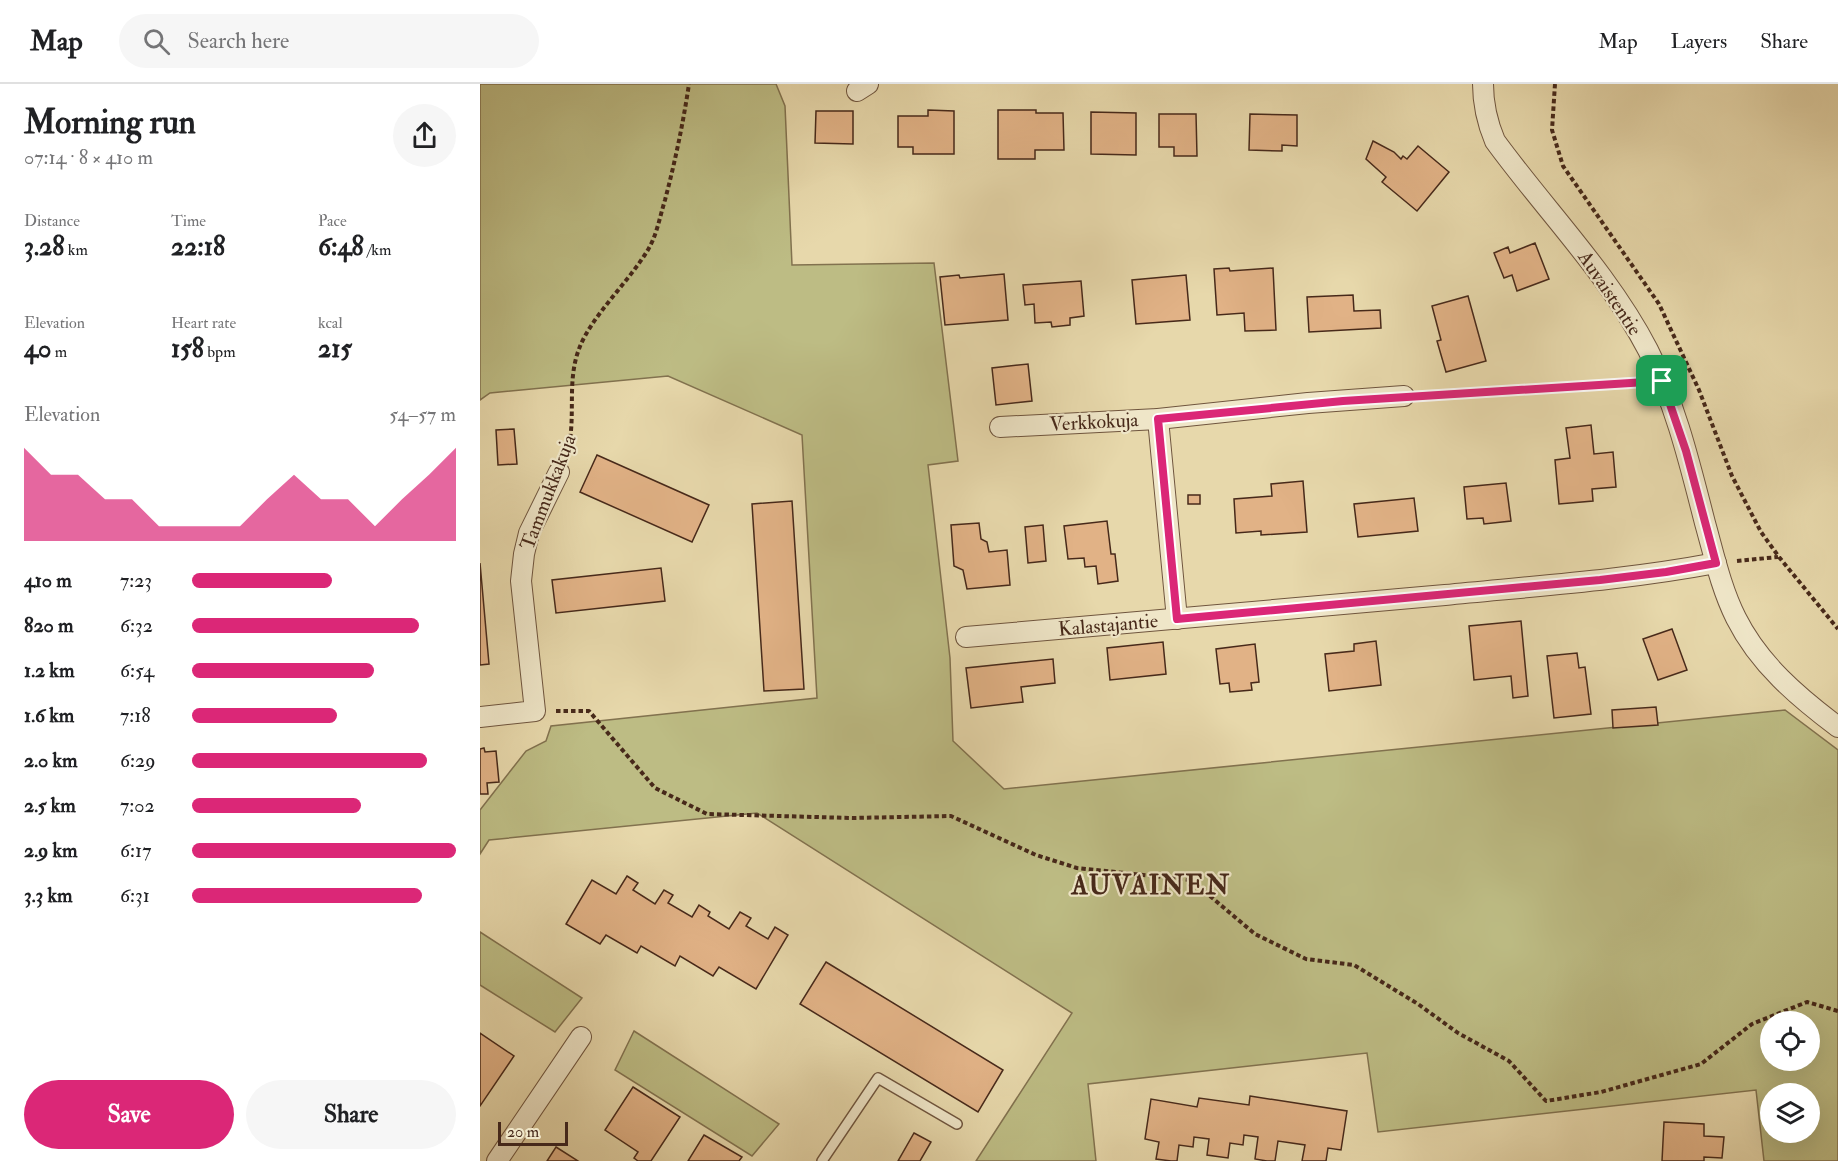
<!DOCTYPE html>
<html lang="en">
<head>
<meta charset="utf-8">
<style>
	:root { --surface:#fff; --page:#f6f6f6; --text:#202124; --muted:#757577; --line:#e0e0e0; --accent:#db2777 }
	body { margin:0; font-family:"IM FELL Double Pica",serif; background:var(--page); color:var(--text); height:100vh; display:flex; flex-direction:column; font-size:22px; white-space:nowrap }
	* { box-sizing:border-box; margin:0 }
	p { font-size:20px; color:var(--muted) }
	.icon { flex:none; width:33px; height:33px; fill:none; stroke:currentColor; stroke-width:2; stroke-linecap:round; stroke-linejoin:round }
	.map { position:relative; flex:1; overflow:hidden }
	.panel { display:flex; flex-direction:column; background:var(--surface); width:480px }
	.panel>* { flex:none }
	.fabs { position:absolute; left:1280px; top:927px; display:grid; gap:12px }
	.fabs a { display:grid; place-items:center; width:60px; height:60px; border-radius:50%; background:var(--surface); box-shadow:0 6px 24px #0002; font-size:30px }
	.scale { position:absolute; left:18px; bottom:15px; width:70px; box-sizing:border-box; padding-left:6px; border:3px solid #47291a; border-top:0; font-size:16px; line-height:21px; white-space:nowrap; color:#47291a; -webkit-text-stroke:4px #efe6c8; paint-order:stroke }
	.pin { position:absolute; display:grid; place-items:center; width:51px; height:51px; color:#fff; margin:-26px; border-radius:12px; box-shadow:0 3px 9px #0006 }
	.round { display:grid; place-items:center; flex:none; width:63px; height:63px; border-radius:32px; background:var(--page) }
	.headline { display:flex; align-items:center; justify-content:space-between; height:102px; padding:0 24px }
	h1 { font-size:33px; font-weight:700; line-height:45px }
	.stats { display:grid; grid-template-columns:repeat(3,1fr); gap:9px; height:102px; padding:6px 24px }
	.stats div { display:grid; align-content:center }
	.stats b { font-size:26px; font-weight:700 }
	.stats small { font-size:16px; font-weight:400 }
	.stats p { font-size:16px }
	.chart { height:168px; padding:12px 24px }
	.chart p { display:flex; justify-content:space-between }
	.chart svg { width:100%; height:108px; margin-top:6px; fill:var(--accent); opacity:.7 }
	.button { display:flex; gap:12px; margin-top:auto; padding:12px 24px }
	.button a { flex:1; height:69px; border-radius:36px; background:var(--accent); color:#fff; font-size:24px; font-weight:700; line-height:69px; text-align:center }
	.button a+a { background:var(--page); color:var(--text) }
	ul { padding:0 24px; list-style:none; font-size:20px }
	li { display:grid; grid-template-columns:96px 72px 1fr; align-items:center; height:45px }
	li i { height:15px; border-radius:8px; background:var(--accent) }
	header { display:flex; align-items:center; gap:36px; box-sizing:border-box; height:84px; padding:0 30px; background:var(--surface); border-bottom:2px solid var(--line) }
	header strong { font-size:28px }
	nav { display:flex; gap:33px; margin-inline-start:auto; font-size:21px }
	.search { width:420px; height:54px; background:var(--page); display:flex; align-items:center; gap:15px; box-sizing:border-box; padding:0 21px; border-radius:33px; color:var(--muted); font-size:22px }
	main { display:flex; flex:1; min-height:0 }
	.map>svg:first-child { display:block }
	.green { fill:#bdbc84; stroke:#82724f; stroke-width:1.5; fill-rule:evenodd }
	.building { fill:#e1b286; stroke:#47291a; stroke-width:1.5 }
	.lines { fill:none; stroke-linecap:round; stroke-linejoin:round }
	.lane-casing { stroke:#6f553e; stroke-width:12 }
	.street-casing { stroke:#6f553e; stroke-width:22 }
	.path { stroke:#47291a; stroke-width:4; stroke-dasharray:4.5 3; stroke-linecap:butt }
	.lane { stroke:#efe6c8; stroke-width:9 }
	.street { stroke:#efe6c8; stroke-width:20 }
	.route-casing { stroke:#fff; stroke-width:12 }
	.route { stroke:#db2777; stroke-width:8 }
	.labels { text-anchor:middle; dominant-baseline:central; stroke-width:4.5; stroke-linejoin:round; paint-order:stroke }
	.street-label { font-size:20px; fill:#47291a; stroke:#efe6c8 }
	.district-label { font-size:26px; font-weight:bold; letter-spacing:1.5px; fill:#47291a; stroke:#efe6c8 }
</style>
</head>
<body>
<header>
<strong>Map</strong>
<div class="search"><svg class="icon" aria-label="search" viewBox="0 0 24 24"><circle cx="10" cy="10" r="6"/><path d="M15 15l6 6"/></svg>Search here</div>
<nav><a>Map</a><a>Layers</a><a>Share</a></nav>
</header>
<main>
<section class="panel">
<div class="headline"><div><h1>Morning run</h1><p>07:14 · 8 × 410 m</p></div><a class="round"><svg class="icon" aria-label="share" viewBox="0 0 24 24"><path d="M12 15V3M7 8l5-5 5 5M5 13v7h14v-7"/></svg></a></div>
<div class="stats">
<div><p>Distance</p><b>3.28<small> km</small></b></div>
<div><p>Time</p><b>22:18</b></div>
<div><p>Pace</p><b>6:48<small> /km</small></b></div>
</div>
<div class="stats">
<div><p>Elevation</p><b>40<small> m</small></b></div>
<div><p>Heart rate</p><b>158<small> bpm</small></b></div>
<div><p>kcal</p><b>215</b></div>
</div>
<div class="chart"><p><span>Elevation</span>54–57 m</p>
<svg viewBox="0 0 160 44" preserveAspectRatio="none"><path d="M0 44V6L10 17L20 17L30 27L40 27L50 38L60 38L70 38L80 38L90 27L100 17L110 27L120 27L130 38L140 27L150 17L160 6V44z"/></svg>
</div>
<ul>
<li><b>410 m</b>7:23<i style="width:53%"></i></li>
<li><b>820 m</b>6:32<i style="width:86%"></i></li>
<li><b>1.2 km</b>6:54<i style="width:69%"></i></li>
<li><b>1.6 km</b>7:18<i style="width:55%"></i></li>
<li><b>2.0 km</b>6:29<i style="width:89%"></i></li>
<li><b>2.5 km</b>7:02<i style="width:64%"></i></li>
<li><b>2.9 km</b>6:17<i style="width:100%"></i></li>
<li><b>3.3 km</b>6:31<i style="width:87%"></i></li>
</ul>
<div class="button"><a>Save</a><a>Share</a></div>
</section>
<div class="map">
<svg width="1358" height="1077" viewBox="0 0 1358 1077">
	<rect width="100%" height="100%" fill="#e7d8ab"/>
	<filter id="stains"><feTurbulence type="fractalNoise" baseFrequency=".00333" numOctaves="4"/><feColorMatrix values="0 0 0 0 .2 0 0 0 0 .09 0 0 0 0 .02 0 0 0 .5 -.17"/></filter>
	<radialGradient id="worn" r=".72"><stop offset=".6" stop-color="#630" stop-opacity="0"/><stop offset="1" stop-color="#630" stop-opacity=".3"/></radialGradient>
	<g class="green">
		<path d="M0 0H296L305 22 312 181 454 179 478 377 448 381 470 574 473 657 524 705 1305 626 1358 666V1077H1284L1276 1006 898 1048 887 969 608 1000 616 1077H496L592 929 277 729 9 756 0 770V726L46 667 66 657 71 642 337 614 322 351 188 292 10 309 0 316ZM1290 938H1329V976H1290ZM1290 1010H1329V1048H1290Z"/>
		<path d="M0 848 102 914 75 948 0 901Z"/>
		<path d="M154 947 299 1040 272 1072 135 986Z"/>
	</g>
	<g class="building">
		<path d="M448 26 474 27V70H433V63H418V32H448Z"/>
		<path d="M518 26H556V29H583L584 66H555V75H518Z"/>
		<path d="M336 27H373V60L335 59Z"/>
		<path d="M611 28 656 29V71L611 70Z"/>
		<path d="M679 30H716L717 72H694V63H679Z"/>
		<path d="M770 30 817 31V62L802 61V67L769 66Z"/>
		<path d="M893 57 914 68 921 75 923 72 927 75 938 62 969 88 937 127 902 98 906 93 886 75Z"/>
		<path d="M1055 159 1069 195 1037 207 1032 191 1024 194 1014 169 1028 163 1030 169Z"/>
		<path d="M749 184 750 187 793 184 796 246 765 247 764 229 737 231 734 185Z"/>
		<path d="M524 190 528 236 465 241 460 193 479 191 480 194Z"/>
		<path d="M706 191 710 236 656 240 652 196Z"/>
		<path d="M601 197 604 232 590 234V241L572 243 571 238 555 239 554 220 545 221 543 201Z"/>
		<path d="M873 211 874 227 900 226 901 244 829 248 827 213Z"/>
		<path d="M988 212 1006 277 966 288 957 257 961 256 952 222Z"/>
		<path d="M548 280 552 317 516 321 512 284Z"/>
		<path d="M1111 341 1114 370 1133 368 1136 403 1112 405 1113 417 1079 420 1075 376 1090 374 1086 344Z"/>
		<path d="M34 345 37 380 18 381 16 346Z"/>
		<path d="M117 371 229 421 212 458 100 408Z"/>
		<path d="M823 397 827 448 781 451V447L756 449 754 415 792 412 791 400Z"/>
		<path d="M1026 399 1031 437 1004 440 1003 434 987 435 984 403Z"/>
		<rect x="708" y="411" width="12" height="9"/>
		<path d="M934 414 938 447 878 453 874 420Z"/>
		<path d="M312 417 324 605 284 607 272 420Z"/>
		<path d="M627 437 631 470H635L638 497 618 500 616 482 605 483 604 474 588 475 584 442Z"/>
		<path d="M499 439 501 455 507 458 509 468 527 466 530 501 487 505 483 486 474 482 471 441Z"/>
		<path d="M563 441 566 477 548 479 545 443Z"/>
		<path d="M0 479 9 580 0 581Z"/>
		<path d="M181 484 185 517 76 529 72 496Z"/>
		<path d="M1041 537 1048 612 1033 614 1031 592 994 596 989 542Z"/>
		<path d="M1192 545 1207 586 1178 596 1163 555Z"/>
		<path d="M896 557 901 601 849 607 845 570 874 567V560Z"/>
		<path d="M683 558 686 590 630 596 627 564Z"/>
		<path d="M775 560 779 598 771 599 772 606 750 608 749 599 740 600 736 565Z"/>
		<path d="M1097 569 1099 584 1105 583 1111 630 1074 634 1067 572Z"/>
		<path d="M573 575 575 599 541 603 543 618 491 624 486 584Z"/>
		<path d="M1176 623 1178 641 1133 644 1132 626Z"/>
		<path d="M4 664 5 668 16 667 19 698 7 699 8 710H0V665Z"/>
		<path d="M147 792 158 799 153 806 175 820 184 806 193 811 188 819 212 833 219 821 230 828 228 832 249 845 260 828 271 834 266 842 288 855 295 843 308 851 276 905 239 883 233 892 200 872 195 882 161 862 157 869 126 851 120 860 86 840 112 796 136 810Z"/>
		<path d="M346 878 523 986 498 1028 320 920Z"/>
		<path d="M0 949 34 972 0 1022Z"/>
		<path d="M153 1003 200 1033 171 1077H158L154 1074 158 1068 125 1046Z"/>
		<path d="M770 1012 867 1027 861 1066 848 1064 846 1077H822L825 1061 798 1057 795 1077H787L775 1075 778 1053 764 1051 763 1061 750 1059 748 1074 727 1071 729 1055 714 1053 713 1063 699 1061 697 1077H691L676 1075 679 1058 665 1055 671 1015 717 1023 719 1014 769 1021Z"/>
		<path d="M1184 1038 1224 1040V1052L1244 1053 1242 1074 1224 1073V1077H1182Z"/>
		<path d="M434 1049 451 1058 440 1077H418Z"/>
		<path d="M224 1051 262 1073 259 1077H208Z"/>
		<path d="M76 1063 98 1077H67Z"/>
	</g>
	<g class="lines">
		<g class="lane-casing">
			<path id="lane" d="M342 1077 398 994 477 1040"/>
		</g>
		<g class="street-casing">
			<g id="street">
				<path d="M1003 0C1003 21 1007 38 1015 57 1066 127 1128 189 1168 266 1196 321 1210 381 1225 439 1234 471 1241 504 1256 534 1279 580 1318 613 1358 643"/>
				<path d="M377 7 388 0"/>
				<path d="M678 335 697 535"/>
				<path d="M520 343 678 335 828 319 924 312"/>
				<path d="M486 553C646 539 806 526 965 511 1056 502 1146 496 1236 479"/>
				<path d="M0 633 55 627 41 497 44 470 49 449 79 388"/>
				<path d="M17 1077 101 953"/>
			</g>
		</g>
		<g class="path">
			<path d="M1075 0 1072 46 1083 82 1179 220 1219 306 1252 392 1281 448 1299 473 1358 545"/>
			<path d="M942 311 1160 299"/>
			<path d="M87 369C97 335 86 299 99 265 111 232 150 197 169 164 177 150 180 132 185 116 195 78 203 40 209 0"/>
			<path d="M1257 477 1298 473"/>
			<path d="M76 627H109L175 704 227 730 372 734 471 732 556 771 597 784 711 796 775 850 826 875 874 881 938 920 978 949 1029 977 1066 1017 1121 1008 1221 980 1272 940 1327 918 1358 927"/>
		</g>
		<use href="#lane" class="lane"/>
		<use href="#street" class="street"/>
	</g>
	<g class="lines">
		<g class="route-casing">
			<path id="route" d="M1182 297 1206 367 1236 479 1186 488 1120 496 697 535 678 335 863 317Z"/>
		</g>
		<use href="#route" class="route"/>
	</g>
	<g class="labels">
		<g class="street-label">
			<text transform="translate(1130 209) rotate(56)">Auvaistentie</text>
			<text transform="translate(614 338) rotate(-3)">Verkkokuja</text>
			<text transform="translate(68 408) rotate(-69)">Tammukkakuja</text>
			<text transform="translate(628 541) rotate(-5)">Kalastajantie</text>
		</g>
		<g class="district-label">
			<text x="671" y="802">AUVAINEN</text>
		</g>
	</g>
	<rect width="100%" height="100%" filter="url(#stains)"/>
	<rect width="100%" height="100%" fill="url(#worn)"/>
</svg>
<div class="fabs">
<a><svg class="icon" aria-label="locate" viewBox="0 0 24 24"><circle cx="12" cy="12" r="6"/><path d="M12 2v4M12 18v4M2 12h4M18 12h4"/></svg></a>
<a><svg class="icon" aria-label="layers" viewBox="0 0 24 24"><path d="M12 4l9 5-9 5-9-5zM3 14l9 5 9-5"/></svg></a>
</div>
<div class="scale">20 m</div>
<div class="pin" style="left:1182px;top:297px;background:#1e9e55"><svg class="icon" aria-label="arrive" viewBox="0 0 24 24"><path d="M6 21V4h12l-3 4 3 4H6"/></svg></div>
</div>
</main>
</body>
</html>
